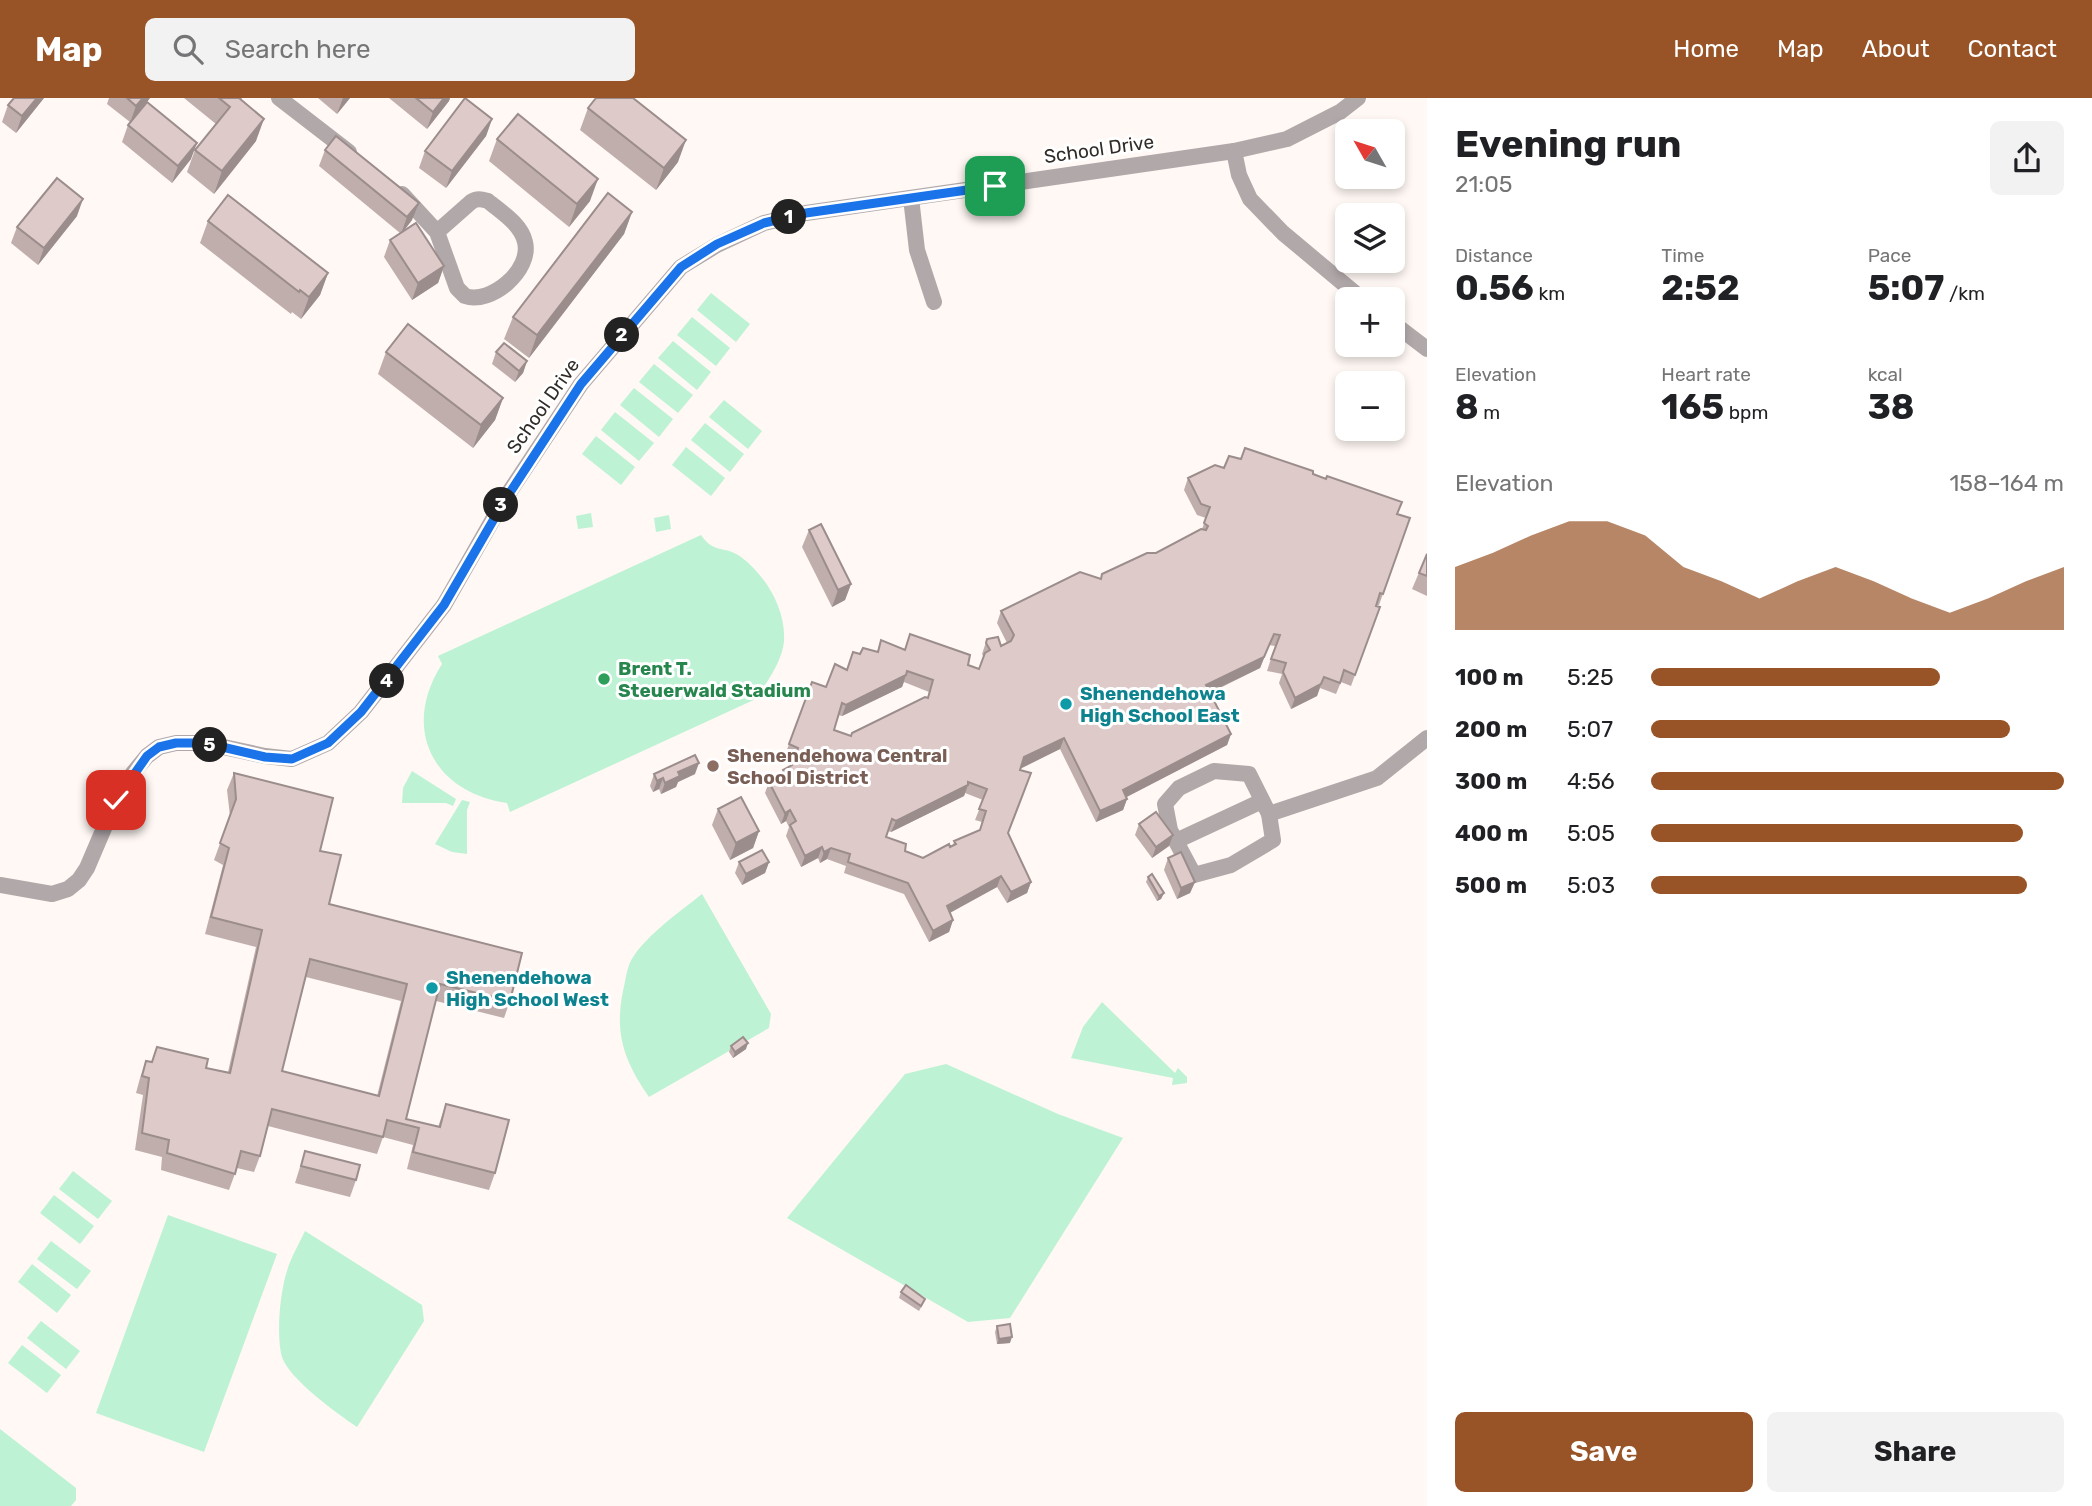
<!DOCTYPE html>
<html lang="en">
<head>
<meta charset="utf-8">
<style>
	:root { --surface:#fff; --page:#f2f2f2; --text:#202124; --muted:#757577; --accent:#985426 }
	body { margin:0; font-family:Rubik,sans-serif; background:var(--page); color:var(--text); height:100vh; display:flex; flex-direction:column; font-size:26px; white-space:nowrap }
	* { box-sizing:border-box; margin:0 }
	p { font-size:23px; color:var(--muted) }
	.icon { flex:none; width:38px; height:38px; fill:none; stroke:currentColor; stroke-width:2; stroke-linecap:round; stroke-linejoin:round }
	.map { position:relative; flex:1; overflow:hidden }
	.sheet { display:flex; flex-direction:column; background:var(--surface); width:665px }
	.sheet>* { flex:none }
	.needle { width:46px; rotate:309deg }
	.fabs { position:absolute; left:1335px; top:21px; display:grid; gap:14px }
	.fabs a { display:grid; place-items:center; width:70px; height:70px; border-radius:10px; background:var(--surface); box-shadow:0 4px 10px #0003; font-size:35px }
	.pin { position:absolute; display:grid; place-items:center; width:60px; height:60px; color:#fff; margin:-30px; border-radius:14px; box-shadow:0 4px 10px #0006 }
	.km { position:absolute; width:35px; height:35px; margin:-18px; border-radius:50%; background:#222; color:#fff; font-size:19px; line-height:35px; text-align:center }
	.round { display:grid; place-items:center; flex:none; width:74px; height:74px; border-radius:10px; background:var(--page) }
	.head { display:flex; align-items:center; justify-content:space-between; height:119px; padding:0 28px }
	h1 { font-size:38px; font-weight:700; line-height:52px }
	.figures { display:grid; grid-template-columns:repeat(3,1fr); gap:10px; height:119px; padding:7px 28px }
	.figures div { display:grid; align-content:center }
	.figures b { font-size:35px; font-weight:700 }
	.figures small { font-size:19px; font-weight:400 }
	.figures p { font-size:19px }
	.chart { height:196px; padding:14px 28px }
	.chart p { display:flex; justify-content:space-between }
	.chart svg { width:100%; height:126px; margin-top:7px; fill:var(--accent); opacity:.7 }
	.button { display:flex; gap:14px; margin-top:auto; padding:14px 28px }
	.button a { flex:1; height:80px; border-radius:10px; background:var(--accent); color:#fff; font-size:28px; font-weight:700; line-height:80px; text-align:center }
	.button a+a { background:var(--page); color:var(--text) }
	ul { padding:0 28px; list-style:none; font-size:23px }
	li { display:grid; grid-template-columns:112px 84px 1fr; align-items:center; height:52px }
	li i { height:18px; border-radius:9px; background:var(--accent) }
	header { display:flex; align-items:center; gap:42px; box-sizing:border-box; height:98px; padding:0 35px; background:var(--accent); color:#fff }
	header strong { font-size:33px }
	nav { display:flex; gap:38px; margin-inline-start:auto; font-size:24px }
	.search { width:490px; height:63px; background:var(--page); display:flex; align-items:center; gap:18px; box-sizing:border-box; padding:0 24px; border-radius:10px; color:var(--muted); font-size:26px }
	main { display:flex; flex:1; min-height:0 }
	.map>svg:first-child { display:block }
	.green { fill:#bef2d4 }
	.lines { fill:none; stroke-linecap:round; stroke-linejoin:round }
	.minor { stroke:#b1a8aa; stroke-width:16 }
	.wall { fill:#bfaeac; fill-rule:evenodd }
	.shaded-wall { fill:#9b8d8c }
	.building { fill:#decac8; stroke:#9b8d8c; stroke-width:2; fill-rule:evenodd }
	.route-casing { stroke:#fff; stroke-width:14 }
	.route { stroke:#1a73e8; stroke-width:9 }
	.leisure-dot { fill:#2e9e5b; stroke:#fff; stroke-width:2.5 }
	.culture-dot { fill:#0f9aa8; stroke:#fff; stroke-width:2.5 }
	.education-dot { fill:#8d6e63; stroke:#fff; stroke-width:2.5 }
	.labels { text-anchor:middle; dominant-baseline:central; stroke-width:6; stroke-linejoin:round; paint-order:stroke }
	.street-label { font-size:19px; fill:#322c28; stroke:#fff }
	.leisure-label { font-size:19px; font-weight:bold; fill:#27864d; stroke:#fff; text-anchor:start }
	.culture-label { font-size:19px; font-weight:bold; fill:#0d838f; stroke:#fff; text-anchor:start }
	.education-label { font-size:19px; font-weight:bold; fill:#785e54; stroke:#fff; text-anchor:start }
</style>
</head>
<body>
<header>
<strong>Map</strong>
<div class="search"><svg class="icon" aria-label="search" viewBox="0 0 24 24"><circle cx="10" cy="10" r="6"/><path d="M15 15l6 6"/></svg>Search here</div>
<nav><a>Home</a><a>Map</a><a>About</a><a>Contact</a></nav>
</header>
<main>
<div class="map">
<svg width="1427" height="1408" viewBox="0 0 1427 1408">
	<rect width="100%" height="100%" fill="#fff8f4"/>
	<g class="green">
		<path d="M711 195 750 226 736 244 697 212Z"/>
		<path d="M692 219 730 250 716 268 677 237Z"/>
		<path d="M673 243 711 274 697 292 658 260Z"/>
		<path d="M654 266 693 297 678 315 639 284Z"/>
		<path d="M634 290 673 321 659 339 620 307Z"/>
		<path d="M724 302 762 333 748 351 709 319Z"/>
		<path d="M615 314 654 345 639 363 601 332Z"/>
		<path d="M705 325 744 356 730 374 691 342Z"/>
		<path d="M596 338 635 369 621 387 582 356Z"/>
		<path d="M686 349 725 380 711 398 672 367Z"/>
		<path d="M591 415 593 429 578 431 576 418Z"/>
		<path d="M669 417 671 431 656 434 654 420Z"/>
		<path d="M701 437C715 457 725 447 741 459 766 478 786 511 784 543 783 558 773 575 765 587L769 595 510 714 507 705C432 694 401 630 442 566L438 558Z"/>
		<path d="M412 673 456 701 453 708 446 705H402L403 690Z"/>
		<path d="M462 702 470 704 467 712V756L452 754 435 746Z"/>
		<path d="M702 796 771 916 769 930 649 999C625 964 614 937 623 893 625 885 626 875 629 867 639 842 681 813 702 796Z"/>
		<path d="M1102 904 1175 975 1178 970 1187 979V985L1172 987 1173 980 1071 960 1083 929Z"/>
		<path d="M946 966 1058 1016 1123 1040 1010 1220 968 1224 787 1120 905 976Z"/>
		<path d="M73 1073 112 1103 98 1121 59 1091Z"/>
		<path d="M54 1097 94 1128 80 1146 40 1115Z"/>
		<path d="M168 1117 277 1156 204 1354 96 1315Z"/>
		<path d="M305 1133 422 1207 424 1223 357 1329C338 1316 289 1281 282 1259 276 1237 280 1194 287 1173 291 1159 299 1146 305 1133Z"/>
		<path d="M51 1143 91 1173 77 1191 37 1161Z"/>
		<path d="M32 1166 71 1197 57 1215 18 1184Z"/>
		<path d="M41 1223 80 1253 66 1271 27 1240Z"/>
		<path d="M22 1247 61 1277 47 1295 8 1265Z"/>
		<path d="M0 1331 76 1390V1402L71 1408H0Z"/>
	</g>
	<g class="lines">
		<g class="minor">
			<path d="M279 0 349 54"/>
			<path d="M1234 53 1239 77 1250 101 1283 135 1362 201"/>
			<path d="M402 96 437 134 457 190 465 198C491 207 532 172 525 144 521 126 501 114 488 103 481 101 477 100 471 104L437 134"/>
			<path d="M911 100 917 152 934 204"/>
			<path d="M1393 225 1427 251"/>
			<path d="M1214 673 1249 676 1269 716 1273 742 1231 767 1194 777 1170 732 1165 706 1179 690Z"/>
			<path d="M1269 716 1377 680 1427 640"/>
			<path d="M1176 743 1262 703"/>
			<path d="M0 787 52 796 68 791 79 782 87 770 116 702 133 675 147 658 159 649 176 645H205L265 658 292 661 328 645 361 614 444 507 504 402 581 286 681 169 717 147 764 125 806 115 1234 53 1287 41 1340 14 1358 0"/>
		</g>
	</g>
	<g class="wall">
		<path d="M14 0H44L16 35 2 24 8 7Z"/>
		<path d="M109 0H150L144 8 191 61 172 85 122 44 128 27 130 24 107 6Z"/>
		<path d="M184 0H242L241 2 256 43 214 96 187 74 195 52 216 26Z"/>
		<path d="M318 0H350L337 16Z"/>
		<path d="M389 0H450L449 3 427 31Z"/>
		<path d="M588 10 678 64 656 92 580 32Z"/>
		<path d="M492 21 486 38 446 90 419 70 425 53Z"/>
		<path d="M497 41 590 103 569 129 489 63Z"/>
		<path d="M325 52 412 122 404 133 444 168 438 185 412 202 384 159 390 142 400 135 319 68Z"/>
		<path d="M632 114 624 136 529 260 504 241 513 219Z"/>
		<path d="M77 118 38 167 11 145 17 129Z"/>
		<path d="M208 123 328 175 320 197 301 221 292 214 291 216 200 145Z"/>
		<path d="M386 254 503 300 495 322 473 350 378 276Z"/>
		<path d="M496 254 527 263 523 275 515 284 492 266Z"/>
		<path d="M1224 370 1313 376 1397 416 1410 420 1379 507H1377L1376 508 1380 509 1351 588 1341 584 1336 596 1320 590 1317 598 1291 611 1279 585 1282 576 1267 573 1275 548 1269 547 1260 570 1210 595 1231 636 1227 647 1126 699 1127 701 1123 712 1096 724 1060 651 1020 670 1008 735 1031 784 1027 795 1007 805 997 789 950 815 953 822 949 834 929 844 904 796 844 775 846 768 827 761 820 765 818 760 801 769 786 738 789 729 786 723 781 726 765 695 769 684 780 679 783 672 792 667 794 661 785 657 812 584 826 589 847 572 860 556 877 554 881 542 905 551 979 571 984 560 982 556 987 541 1001 548 1007 545 997 525 1001 513 1100 481 1156 455 1202 431 1206 420 1197 417 1184 392 1188 380ZM904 584 929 594 927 600 851 638 834 632 838 617 842 618 902 589ZM965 695 983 702 975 722 982 724 980 732 954 743 953 748 923 760 905 753 886 739 888 733 891 734 964 698Z"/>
		<path d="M809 432 851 486 845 502 832 509 802 449Z"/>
		<path d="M1427 456V498L1412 491Z"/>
		<path d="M234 675 320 753 329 806 510 903 504 920 436 903 406 1021 438 1029 446 1006 495 1075 489 1092 407 1071 413 1047 383 1039 377 1056 268 1028 260 1058 254 1074 237 1070 229 1092 161 1072 162 1059 135 1052 143 997 136 995 140 980 146 963 206 970 228 974 256 849 205 836 223 767 214 762 230 718 227 692ZM306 879 401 903 377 998 282 973Z"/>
		<path d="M654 676H695L678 684 676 689 661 696 659 691 653 694 650 688Z"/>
		<path d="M718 711 759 733 753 750 730 762 712 727Z"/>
		<path d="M1139 726 1169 748 1152 760 1135 737Z"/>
		<path d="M1168 760 1195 784 1190 795 1177 801 1164 772Z"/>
		<path d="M739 764H769L765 775 742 787 735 775Z"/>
		<path d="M1148 779 1164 795 1161 801 1157 803 1146 784Z"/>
		<path d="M731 948 746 951 733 960 729 954Z"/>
		<path d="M305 1053 356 1082 350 1099 295 1085Z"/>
		<path d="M901 1194 923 1206 919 1213 899 1200Z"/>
		<path d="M997 1228 1010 1245 997 1246 995 1234Z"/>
	</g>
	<g class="shaded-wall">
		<path d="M37 0H44L16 35 22 18Z"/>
		<path d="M143 0H150L130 25 136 8Z"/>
		<path d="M343 0H350L337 16Z"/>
		<path d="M444 0H450L449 3 427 31 433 14Z"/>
		<path d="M264 21 256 43 214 96 222 73Z"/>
		<path d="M492 21 486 38 446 90 452 73Z"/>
		<path d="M686 42 678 64 656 92 664 70Z"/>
		<path d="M197 45 191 61 172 85 178 68Z"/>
		<path d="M598 81 590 103 569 129 577 106Z"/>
		<path d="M83 101 77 118 38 167 44 150Z"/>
		<path d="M419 105 412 122 401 136 407 119Z"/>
		<path d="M632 114 624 136 529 260 537 237Z"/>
		<path d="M444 168 438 185 412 202 418 185Z"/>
		<path d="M328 175 320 197 301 221 309 199Z"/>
		<path d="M527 263 523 275 515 284 519 273Z"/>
		<path d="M503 300 495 322 473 350 481 327Z"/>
		<path d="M851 486 845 502 832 509 838 492Z"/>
		<path d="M1274 536 1260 570 1202 598 1206 587Z"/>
		<path d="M906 577 902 589 842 618 846 607Z"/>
		<path d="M1321 586 1317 598 1291 611 1295 600Z"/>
		<path d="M1231 636 1227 647 1119 703 1123 692Z"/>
		<path d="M1064 640 1060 651 1020 671 1024 659Z"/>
		<path d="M699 665 695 676 678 684 676 689 661 696 665 685 678 674Z"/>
		<path d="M663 680 659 691 653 694 657 683Z"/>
		<path d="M968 687 964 698 891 734 896 723Z"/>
		<path d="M1127 701 1123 712 1096 724 1100 713Z"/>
		<path d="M790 712 786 723 781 726 785 715Z"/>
		<path d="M759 733 753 750 730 762 736 745Z"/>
		<path d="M1173 737 1169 748 1152 760 1156 749Z"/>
		<path d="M822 749 818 760 801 769 805 758Z"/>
		<path d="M831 750 827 761 820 765 824 754Z"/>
		<path d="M769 764 765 775 742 787 746 776Z"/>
		<path d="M1001 778 997 789 942 819 947 808Z"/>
		<path d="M1031 784 1027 795 1007 805 1011 794Z"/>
		<path d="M1195 784 1190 795 1177 801 1181 790Z"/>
		<path d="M1164 795 1161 801 1157 803 1159 798Z"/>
		<path d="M953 822 949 834 929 844 933 833Z"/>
		<path d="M748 945 746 951 733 960 735 954Z"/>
		<path d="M1012 1239 1010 1245 997 1246 999 1241Z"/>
	</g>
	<g class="building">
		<path d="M14 0H37L22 18 8 7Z"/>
		<path d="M127 0H143L136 8Z"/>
		<path d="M219 0H239L264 21 222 73 195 52 230 9Z"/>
		<path d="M416 0H444L433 14Z"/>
		<path d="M465 0 492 21 452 73 425 53Z"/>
		<path d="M596 0H633L686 42 664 70 588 10Z"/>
		<path d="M147 4 197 45 178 68 128 27Z"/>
		<path d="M518 16 598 81 577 106 497 41Z"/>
		<path d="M336 38 419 105 407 119 325 52Z"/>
		<path d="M57 80 83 101 44 150 17 129Z"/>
		<path d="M608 95 632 114 537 237 513 219Z"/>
		<path d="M228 97 328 175 309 199 300 192 299 194 208 123Z"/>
		<path d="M416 125 444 168 418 185 390 142Z"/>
		<path d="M408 226 503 300 481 327 386 254Z"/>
		<path d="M504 245 527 263 519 273 496 254Z"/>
		<path d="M1245 350 1313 373V376L1326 381 1327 378 1402 404 1397 416 1410 420 1383 496 1380 495 1376 508 1380 509 1355 577 1344 572 1340 585 1324 579 1321 586 1295 600 1283 574 1286 565 1271 561 1280 537 1274 536 1264 559 1206 587 1231 636 1123 692 1127 701 1100 713 1064 640 1024 659 1020 672 1031 675 1008 735 1031 784 1011 794 1001 778 947 808 953 822 933 833 908 785 848 764 850 756 831 750 824 754 822 749 805 758 790 727 796 723 790 712 785 715 769 684 785 677 783 672 792 667 798 650 789 646 812 584 826 589 835 566 847 572 853 554 860 556 863 550 878 554 881 542 905 552 910 536 970 557 968 567 979 571 985 555 990 552 986 545 987 541 998 539 1001 548 1011 543 1014 537 1001 513 1080 474 1101 481 1102 476 1147 455H1156L1201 431 1206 432 1208 428 1204 425 1210 409 1201 406 1188 380 1215 367 1224 370 1229 358 1241 361ZM907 573 933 582 928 600 925 599 852 635 851 638 834 632 842 605 846 607 906 577ZM968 684 987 691 979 711 986 713 980 732 954 743 956 746 950 749 949 746 923 760 905 753 906 746 886 739 892 721 896 723 968 687Z"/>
		<path d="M821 426 851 486 838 492 809 432Z"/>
		<path d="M1427 456V478L1419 475Z"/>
		<path d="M695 657 699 665 678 674 680 678 665 685 663 680 657 683 654 676Z"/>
		<path d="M234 675 333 700 320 753 341 757 329 806 522 855 510 903 440 886 406 1021 440 1029 446 1006 509 1022 495 1075 413 1054 419 1030 387 1022 383 1039 272 1011 260 1058 241 1053 235 1076 167 1055 169 1042 142 1035 149 980 142 978 146 963 152 964 157 949 208 961 206 970 230 975 262 832 211 819 229 750 220 745 236 701ZM310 861 407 886 379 998 282 973Z"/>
		<path d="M741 699 759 733 736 745 718 711Z"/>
		<path d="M1156 714 1173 737 1156 749 1139 726Z"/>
		<path d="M762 752 769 764 746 776 739 764Z"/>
		<path d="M1181 754 1195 784 1181 790 1168 760Z"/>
		<path d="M1152 776 1164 795 1159 798 1148 779Z"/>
		<path d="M743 939 748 945 735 954 731 948Z"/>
		<path d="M305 1053 360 1067 356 1082 301 1068Z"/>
		<path d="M906 1187 925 1201 921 1208 901 1194Z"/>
		<path d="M1010 1226 1012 1239 999 1241 997 1228Z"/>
	</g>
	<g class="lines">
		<g class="route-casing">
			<path id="route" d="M116 702 147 658 159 649 176 645H205L265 659 292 661 328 645 361 614 444 507 505 402 581 286 681 169 717 146 764 125 806 115 995 88"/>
		</g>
		<use href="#route" class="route"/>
	</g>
	<circle class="leisure-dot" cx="604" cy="581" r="7"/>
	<g class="culture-dot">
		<circle cx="1066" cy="606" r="7"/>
		<circle cx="432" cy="890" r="7"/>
	</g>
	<circle class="education-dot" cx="713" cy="668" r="7"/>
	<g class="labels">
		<g class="street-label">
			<text transform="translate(1099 51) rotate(-8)">School Drive</text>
			<text transform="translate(543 308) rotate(-55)">School Drive</text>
		</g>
		<g class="leisure-label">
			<text x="618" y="570">Brent T.<tspan x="618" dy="22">Steuerwald Stadium</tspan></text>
		</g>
		<g class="culture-label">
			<text x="1080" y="595">Shenendehowa<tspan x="1080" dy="22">High School East</tspan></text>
			<text x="446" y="879">Shenendehowa<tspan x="446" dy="22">High School West</tspan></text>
		</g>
		<g class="education-label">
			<text x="727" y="657">Shenendehowa Central<tspan x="727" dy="22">School District</tspan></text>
		</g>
	</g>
</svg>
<div class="fabs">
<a><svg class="needle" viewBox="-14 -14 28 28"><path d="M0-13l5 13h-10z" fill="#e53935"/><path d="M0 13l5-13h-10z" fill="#757577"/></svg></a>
<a><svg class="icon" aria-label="layers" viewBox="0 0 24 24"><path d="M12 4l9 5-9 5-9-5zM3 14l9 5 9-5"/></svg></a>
<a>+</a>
<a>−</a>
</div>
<div class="pin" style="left:995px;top:88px;background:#1e9e55"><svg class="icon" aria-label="arrive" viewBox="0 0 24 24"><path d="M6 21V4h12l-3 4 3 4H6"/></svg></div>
<div class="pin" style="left:116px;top:702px;background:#d93025"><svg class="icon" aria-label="check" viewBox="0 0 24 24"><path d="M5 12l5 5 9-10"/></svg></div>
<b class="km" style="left:789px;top:119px">1</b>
<b class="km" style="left:622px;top:237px">2</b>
<b class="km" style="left:501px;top:407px">3</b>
<b class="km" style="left:387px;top:583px">4</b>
<b class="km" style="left:210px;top:647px">5</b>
</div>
<section class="sheet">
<div class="head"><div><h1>Evening run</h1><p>21:05</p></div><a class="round"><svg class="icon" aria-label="share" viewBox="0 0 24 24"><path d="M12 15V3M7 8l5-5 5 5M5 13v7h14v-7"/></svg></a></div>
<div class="figures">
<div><p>Distance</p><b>0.56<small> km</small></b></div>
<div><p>Time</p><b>2:52</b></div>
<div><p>Pace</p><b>5:07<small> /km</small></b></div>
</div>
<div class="figures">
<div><p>Elevation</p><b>8<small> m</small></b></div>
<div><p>Heart rate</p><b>165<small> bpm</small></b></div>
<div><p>kcal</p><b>38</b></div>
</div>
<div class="chart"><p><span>Elevation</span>158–164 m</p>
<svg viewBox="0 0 160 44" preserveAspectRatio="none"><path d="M0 44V22L10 17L20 11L30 6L40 6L50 11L60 22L70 27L80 33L90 27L100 22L110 27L120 33L130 38L140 33L150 27L160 22V44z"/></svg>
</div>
<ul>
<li><b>100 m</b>5:25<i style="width:70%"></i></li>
<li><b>200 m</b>5:07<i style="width:87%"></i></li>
<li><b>300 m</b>4:56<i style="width:100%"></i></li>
<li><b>400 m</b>5:05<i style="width:90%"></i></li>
<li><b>500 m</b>5:03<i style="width:91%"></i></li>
</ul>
<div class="button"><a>Save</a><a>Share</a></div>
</section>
</main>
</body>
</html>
